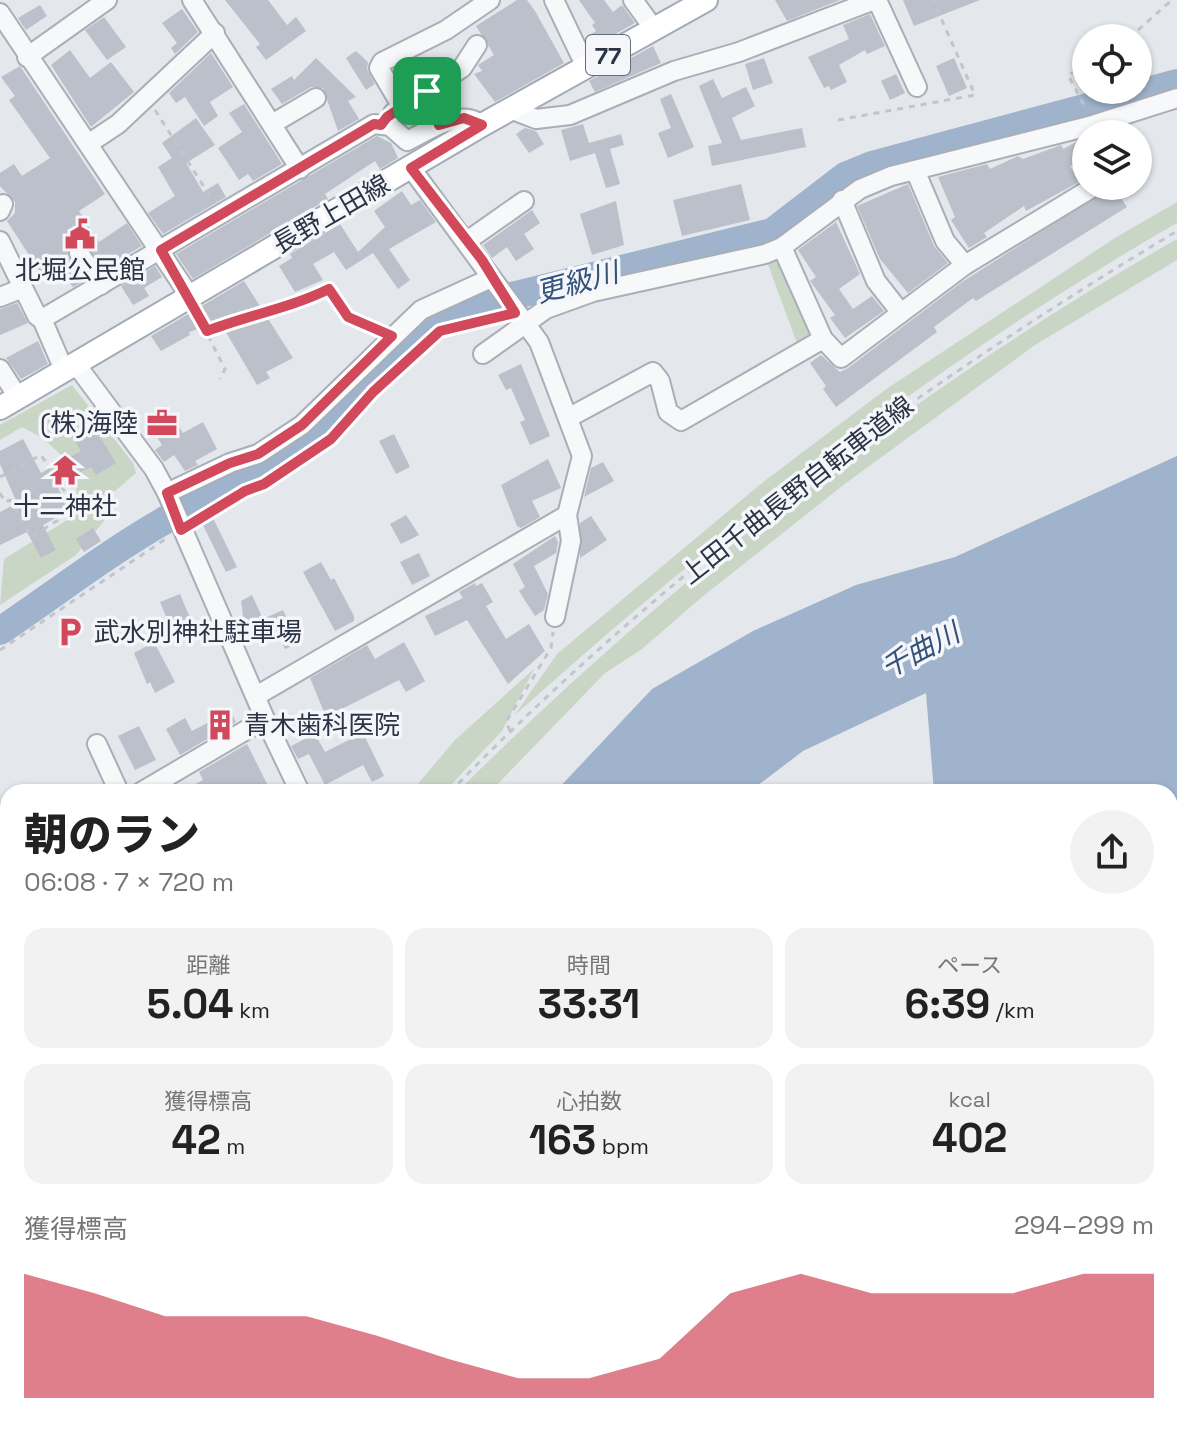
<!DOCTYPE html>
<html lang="ja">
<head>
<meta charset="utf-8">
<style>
	:root { --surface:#fff; --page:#f2f2f2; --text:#222; --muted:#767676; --accent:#d1495b }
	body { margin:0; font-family:"Space Grotesk","Noto Sans JP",sans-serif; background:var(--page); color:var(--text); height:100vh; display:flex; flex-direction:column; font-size:30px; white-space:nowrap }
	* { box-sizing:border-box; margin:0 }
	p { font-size:26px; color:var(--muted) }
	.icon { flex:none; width:44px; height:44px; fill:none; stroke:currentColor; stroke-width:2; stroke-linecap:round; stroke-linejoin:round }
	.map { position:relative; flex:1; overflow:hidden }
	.panel { position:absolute; left:0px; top:784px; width:1178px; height:650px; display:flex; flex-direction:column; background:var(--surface); border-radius:24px 24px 0 0; box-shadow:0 2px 6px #0004 }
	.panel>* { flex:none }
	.fabs { position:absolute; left:1072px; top:24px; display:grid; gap:16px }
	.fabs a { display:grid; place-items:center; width:80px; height:80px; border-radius:50%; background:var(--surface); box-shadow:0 2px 6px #0004; font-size:40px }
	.pin { position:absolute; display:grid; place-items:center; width:68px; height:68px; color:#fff; margin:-34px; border-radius:16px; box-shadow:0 4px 12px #0006 }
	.round { display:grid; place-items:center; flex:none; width:84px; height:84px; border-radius:42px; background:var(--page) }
	.summary { display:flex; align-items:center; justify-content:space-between; height:136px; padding:0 24px }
	h1 { font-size:44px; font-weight:800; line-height:60px }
	.stats { display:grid; grid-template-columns:repeat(3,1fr); gap:12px; height:136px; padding:8px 24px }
	.stats div { display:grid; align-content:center; border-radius:20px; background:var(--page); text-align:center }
	.stats b { font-size:40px; font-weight:800 }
	.stats small { font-size:22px; font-weight:400 }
	.stats p { font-size:22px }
	.chart { height:224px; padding:16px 24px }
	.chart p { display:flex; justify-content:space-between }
	.chart svg { width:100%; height:144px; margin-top:8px; fill:var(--accent); opacity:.7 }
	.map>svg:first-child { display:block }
	.green { fill:#c9d6c5 }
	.water { fill:#9fb4cc }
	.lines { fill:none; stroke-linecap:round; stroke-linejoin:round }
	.river { stroke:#9fb4cc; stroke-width:28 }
	.building { fill:#bbc0ca }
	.minor-casing { stroke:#a9aeb7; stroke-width:22 }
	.major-casing { stroke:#a3abb8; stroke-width:26 }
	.path { stroke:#c2c5cb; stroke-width:3; stroke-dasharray:6 6; stroke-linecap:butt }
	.minor { stroke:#f7f8fa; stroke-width:18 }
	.major { stroke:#fff; stroke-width:22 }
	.route-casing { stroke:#fff; stroke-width:16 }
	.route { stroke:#d1495b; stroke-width:10 }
	.labels { text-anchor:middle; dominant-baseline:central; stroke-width:7; stroke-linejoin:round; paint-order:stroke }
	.shield { fill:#f4f6f9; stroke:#676e7b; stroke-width:2 }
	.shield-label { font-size:24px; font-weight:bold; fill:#2b3445 }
	.street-label { font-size:26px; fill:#2b3445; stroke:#f4f6f9 }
	.poi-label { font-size:26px; fill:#2b3445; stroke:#f4f6f9 }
	.water-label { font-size:28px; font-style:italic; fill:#34527a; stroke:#f4f6f9 }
</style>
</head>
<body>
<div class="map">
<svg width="1177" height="1433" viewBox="0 0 1177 1433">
	<rect width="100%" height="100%" fill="#e4e7ec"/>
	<g class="green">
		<path d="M1177 202V223C937 361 720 531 514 716L557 654 762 483 885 390 1115 238Z"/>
		<path d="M1177 239V260L1035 345 846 483 702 597 642 649 605 673 490 792H457C673 578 913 390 1177 239Z"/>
		<path d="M781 258 814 334 798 346 766 259Z"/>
		<path d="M72 385 133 463 136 473 109 496 112 511 76 555 0 605 4 559 77 514 76 469 43 438 22 427 0 440V425Z"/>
		<path d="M534 669 502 731 444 792H411L455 740Z"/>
		<path d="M1177 953V1354L1170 1360V966Z"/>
		<path d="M926 1426H1092L1084 1433H923Z"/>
	</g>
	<g class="water">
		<path d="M1177 456V920L1170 932V792H934L926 693 803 751 749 792H555L652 689 753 631 856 585 955 557Z"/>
		<path d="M90 1426H288L287 1433H84Z"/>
		<path d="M820 1426H937L934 1433H815Z"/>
	</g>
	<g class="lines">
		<path class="river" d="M0 631C55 594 109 552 167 519 215 490 272 471 315 435 363 395 396 336 455 310L772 232 845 176 872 165 1177 83"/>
	</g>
	<g class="building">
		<path d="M225 0H268L287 25 296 17 306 31 266 60 256 47 260 44Z"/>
		<path d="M517 0H527L535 11 564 63 495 102 474 74 482 71 478 65 494 55 476 26Z"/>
		<path d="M579 0H604L613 12 622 5 635 23 594 46 588 36 596 31 592 25 595 23Z"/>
		<path d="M775 0H840L787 21Z"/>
		<path d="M903 0H980L914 26Z"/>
		<path d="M40 5 47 16 26 30 18 18Z"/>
		<path d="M182 9 198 32 175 54 171 48 177 43 162 23Z"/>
		<path d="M870 14 885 46 867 54 865 50 839 65 847 82 831 90 829 86 824 88 808 57 849 39 843 25Z"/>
		<path d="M104 17 126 47 107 60 85 30Z"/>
		<path d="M653 46 661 63 595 92 589 81Z"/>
		<path d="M70 50 90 78 111 62 134 92 91 127 51 65Z"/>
		<path d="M356 51 368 62 367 69 375 84 366 90 346 58Z"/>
		<path d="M211 53 233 87 210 102 218 116 204 126 185 97 176 103 169 93Z"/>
		<path d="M316 58 356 97 348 101 359 119 338 131 323 88 311 87 282 104 271 89 292 76 294 80Z"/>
		<path d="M764 58 773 83 753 90 745 64Z"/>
		<path d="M954 58 967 88 949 96 936 66Z"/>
		<path d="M414 59 424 78 412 86 402 72 397 75 394 70Z"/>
		<path d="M20 66 105 194 79 211 99 242 127 223 142 246 104 268 85 243H73L67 255 84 281 73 287 59 269 44 278 7 221 15 213V202L0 186V173L14 164 22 176 50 158 9 100 15 96 1 77Z"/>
		<path d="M896 74 905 93 890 100 881 81Z"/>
		<path d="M713 79 722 98 746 87 755 106 732 118 741 140 802 128 806 147 712 166 708 146 722 143 699 86Z"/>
		<path d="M453 88 460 107 440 111 436 100Z"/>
		<path d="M671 94 694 147 668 158 658 133 671 128 660 99Z"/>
		<path d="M244 104 282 164 253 181 248 174 239 180 218 148 242 132 229 113Z"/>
		<path d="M196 118 215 145 186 163 203 192 218 183 226 197 163 234 148 213 175 196 158 167 172 158 162 143Z"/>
		<path d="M583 124 589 143 621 134 624 145 610 149 620 184 606 188 595 153 570 161 561 130Z"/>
		<path d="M525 128 536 131 544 144 529 153 516 134Z"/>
		<path d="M377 136 391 143 398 158 380 169 375 161 325 194 328 199 193 279 176 254Z"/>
		<path d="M1078 141H1086V158L1070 166 1079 182 1026 211 1024 206 984 233 987 237 969 248 951 220 955 217 938 177 987 164 990 169 1018 156 1023 159 1061 145 1063 149Z"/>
		<path d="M741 184 750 220 682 236 673 200Z"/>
		<path d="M908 184 934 246 948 263 908 293 880 259 857 206Z"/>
		<path d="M1113 186 1127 207 976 301 973 298 934 327 937 332 836 407 823 389 826 386 810 363 821 355 840 372 848 368 962 282Z"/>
		<path d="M402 191 411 205 420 200 436 222 389 249 410 280 398 289 373 253 346 270 334 252 313 264 323 280 295 292 279 266 292 258 290 254 340 224 358 252 385 227 374 211Z"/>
		<path d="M616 201 624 245 592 255 580 214Z"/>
		<path d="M532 210 540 223 524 234 534 249 516 261 507 247 492 258 483 245Z"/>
		<path d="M836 222 860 274 839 289 853 309 872 296 884 311 845 338 830 318 835 315 810 281 816 277 798 250Z"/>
		<path d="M155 266 162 277 144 288 149 296 133 305 121 286Z"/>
		<path d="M244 281 293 358 266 372 270 378 257 385 220 322 189 332 190 335 161 351 151 336Z"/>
		<path d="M17 303 28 323 0 335V309Z"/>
		<path d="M38 341 48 364 21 379 6 358Z"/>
		<path d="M521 364 550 436 530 445 520 422 525 420 511 388 506 390 498 375Z"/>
		<path d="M166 406 183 433 203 422 217 449 195 461 198 465 185 471 174 455 164 462 155 450 162 445 145 418Z"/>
		<path d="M92 424 116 463 96 475 91 467 56 484 70 510 43 525 56 550 41 558 27 532 0 545V512L17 503 0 464V451L23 439 41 473 81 451 72 436Z"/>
		<path d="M394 434 410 467 396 474 379 441Z"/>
		<path d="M548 459 561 488 532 501 540 517 521 528 517 526 501 485Z"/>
		<path d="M603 462 614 481 584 497 591 468Z"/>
		<path d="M211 514 237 567 226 572 200 519Z"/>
		<path d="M406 515 419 535 401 544 390 524Z"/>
		<path d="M591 516 607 540 580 558V523Z"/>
		<path d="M93 528 101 541 84 552 76 539Z"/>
		<path d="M555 536 558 542 556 553 534 566 548 594 544 610 535 616 519 591 525 587 513 564Z"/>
		<path d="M419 553 430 576 412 585 400 562Z"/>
		<path d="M321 562 331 580 334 578 354 616V621L335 631 303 572Z"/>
		<path d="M475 583 476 586 482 583 493 602 486 606 506 639 529 624 545 651 508 684 467 620 435 636 425 616 463 598 459 592Z"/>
		<path d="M180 594 190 618 170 626 160 602Z"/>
		<path d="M252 595 263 619 283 610 299 643 285 649 275 628 249 640 238 618 243 615 241 601Z"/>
		<path d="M154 642 175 682 155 693 150 682 147 684 134 653Z"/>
		<path d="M404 642 425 681 406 692 399 680 332 714 330 710 324 712 310 678 367 645 375 659Z"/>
		<path d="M230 711 236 722 180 755 166 729 185 718 192 731Z"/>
		<path d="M139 726 156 760 135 770 118 736Z"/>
		<path d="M363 733 384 776 372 782 363 765 325 785 309 754 298 759 291 746 315 734 325 752Z"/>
		<path d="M247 744 271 792H181L203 780 199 772Z"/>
	</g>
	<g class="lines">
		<g class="minor-casing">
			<g id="minor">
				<path d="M192 0 300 169"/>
				<path d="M554 0 586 67"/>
				<path d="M633 0 654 29"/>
				<path d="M877 0 917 87"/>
				<path d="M0 13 189 295"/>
				<path d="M27 57 107 0"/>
				<path d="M402 107 379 68 382 62 446 30 490 0"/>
				<path d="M510 109 536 119 570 115 674 71 739 52 874 0"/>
				<path d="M393 113 462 68 477 45"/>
				<path d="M272 124 316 98"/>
				<path d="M88 144 118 124 215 33"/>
				<path d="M915 170 945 241 965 265"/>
				<path d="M842 200 876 281 901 313"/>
				<path d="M0 211 3 204"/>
				<path d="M0 241 37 316 42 319"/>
				<path d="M467 241 524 201"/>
				<path d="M782 247 823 339 841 358 965 265 1095 186"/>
				<path d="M79 253 101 285"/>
				<path d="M0 297 23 288"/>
				<path d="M483 354 546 309 593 292 765 254 782 247 860 189 891 176 1089 126 1177 98"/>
				<path d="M75 363 154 469 167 493 265 719 141 792"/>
				<path d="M0 369 18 397"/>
				<path d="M64 370 42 319 374 124 390 126 407 141C428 131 460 107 482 125"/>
				<path d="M568 418 653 372 660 381 668 412 681 421 823 339"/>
				<path d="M167 493 230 463 258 454 302 425 421 310 491 278"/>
				<path d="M555 617 571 541 567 515"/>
				<path d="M256 696 567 515 582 456 539 342 411 168"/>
				<path d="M265 719 300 792"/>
				<path d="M97 744 119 792"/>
				<path d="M0 884 8 879"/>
			</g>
		</g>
		<g class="major-casing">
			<path id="major" d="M0 408 482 125 706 0"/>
		</g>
		<g class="path">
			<path d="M1129 38 1172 0"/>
			<path d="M1086 65 1068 75 1086 109"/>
			<path d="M155 110 213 201"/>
			<path d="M838 120 975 95 933 0"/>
			<path d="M197 314 225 369 220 379"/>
			<path d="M207 331 266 309 296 306 329 289 348 317 378 330"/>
			<path d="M0 477 41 455 76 509 31 537 10 500 5 502 0 493"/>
			<path d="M198 521 331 439 373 392 440 331 500 316"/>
			<path d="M0 650 167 538"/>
			<path d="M510 731 506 722 551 648 553 632"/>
			<path d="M450 792C664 571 914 389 1177 231"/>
			<path d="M0 1057 8 1072"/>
			<path d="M1170 1373 1177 1368"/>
			<path d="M0 1375 8 1365"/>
			<path d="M1093 1433 1101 1426"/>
		</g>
		<use href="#minor" class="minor"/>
		<use href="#major" class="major"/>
	</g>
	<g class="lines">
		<g class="route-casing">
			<path id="route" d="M427 91 439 125 464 118 482 125 411 168 482 260 515 313 440 331 373 392 331 439 264 484 245 491 181 530 167 493 230 463 258 454 302 425 392 336 348 317 329 289C290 308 249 315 207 331L161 250 374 124 381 125 387 117Z"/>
		</g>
		<use href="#route" class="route"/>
	</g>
	<defs>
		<g id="civic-bare" transform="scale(2.4)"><path d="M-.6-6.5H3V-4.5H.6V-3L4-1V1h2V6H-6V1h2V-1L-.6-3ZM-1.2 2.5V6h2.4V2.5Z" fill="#d1495b" stroke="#f4f6f9" stroke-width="2.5" paint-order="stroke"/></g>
		<g id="office-bare" transform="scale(2.4)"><path d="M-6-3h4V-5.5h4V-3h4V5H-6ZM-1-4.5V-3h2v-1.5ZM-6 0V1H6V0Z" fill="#d1495b" stroke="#f4f6f9" stroke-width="2.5" paint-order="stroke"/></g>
		<g id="temple-bare" transform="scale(2.4)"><path d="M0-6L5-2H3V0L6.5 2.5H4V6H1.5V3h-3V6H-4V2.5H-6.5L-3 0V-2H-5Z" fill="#d1495b" stroke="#f4f6f9" stroke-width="2.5" paint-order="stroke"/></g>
		<g id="parking-bare" transform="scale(2.4)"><path d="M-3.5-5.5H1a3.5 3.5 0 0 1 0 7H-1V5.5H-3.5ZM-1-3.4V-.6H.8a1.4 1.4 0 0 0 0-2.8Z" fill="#d1495b" stroke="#f4f6f9" stroke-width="2.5" paint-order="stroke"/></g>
		<g id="building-bare" transform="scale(2.4)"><path d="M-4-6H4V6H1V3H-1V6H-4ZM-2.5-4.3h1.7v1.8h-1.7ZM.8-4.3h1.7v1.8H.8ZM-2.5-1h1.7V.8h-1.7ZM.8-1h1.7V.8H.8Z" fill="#d1495b" stroke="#f4f6f9" stroke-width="2.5" paint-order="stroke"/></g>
	</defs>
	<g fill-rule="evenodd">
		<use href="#civic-bare" x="80" y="234"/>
		<use href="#office-bare" x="162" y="423"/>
		<use href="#temple-bare" x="65" y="470"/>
		<use href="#parking-bare" x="70" y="632"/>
		<use href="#building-bare" x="220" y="725"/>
	</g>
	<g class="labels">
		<rect class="shield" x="586" y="35" width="44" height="40" rx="6"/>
		<g class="shield-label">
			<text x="608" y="55">77</text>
		</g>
		<g class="street-label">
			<text transform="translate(331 214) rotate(-30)">長野上田線</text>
			<text transform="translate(797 490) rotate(-38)">上田千曲長野自転車道線</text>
		</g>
		<g class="poi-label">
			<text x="80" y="270">北堀公民館</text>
			<text x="138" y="423" text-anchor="end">(株)海陸</text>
			<text x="65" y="506">十二神社</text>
			<text x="94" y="632" text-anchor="start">武水別神社駐車場</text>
			<text x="244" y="725" text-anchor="start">青木歯科医院</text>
		</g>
		<g class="water-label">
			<text transform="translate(577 282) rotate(-15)">更級川</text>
			<text transform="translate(920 650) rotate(-28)">千曲川</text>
		</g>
	</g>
</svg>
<div class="fabs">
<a><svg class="icon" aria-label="locate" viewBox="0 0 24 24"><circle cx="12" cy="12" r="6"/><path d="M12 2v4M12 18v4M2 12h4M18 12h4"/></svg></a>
<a><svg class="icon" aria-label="layers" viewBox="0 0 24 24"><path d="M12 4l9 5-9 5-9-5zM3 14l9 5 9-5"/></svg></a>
</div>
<div class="pin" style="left:427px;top:91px;background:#1e9e55"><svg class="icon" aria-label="arrive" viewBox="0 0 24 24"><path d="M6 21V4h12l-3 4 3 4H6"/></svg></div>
<section class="panel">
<div class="summary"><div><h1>朝のラン</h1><p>06:08 · 7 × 720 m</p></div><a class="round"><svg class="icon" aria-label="share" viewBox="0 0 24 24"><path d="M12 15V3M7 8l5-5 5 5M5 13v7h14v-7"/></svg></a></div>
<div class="stats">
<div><p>距離</p><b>5.04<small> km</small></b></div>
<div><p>時間</p><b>33:31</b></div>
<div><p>ペース</p><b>6:39<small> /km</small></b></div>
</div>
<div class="stats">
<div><p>獲得標高</p><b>42<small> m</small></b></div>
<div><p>心拍数</p><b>163<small> bpm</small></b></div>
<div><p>kcal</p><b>402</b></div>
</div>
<div class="chart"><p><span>獲得標高</span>294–299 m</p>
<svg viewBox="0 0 160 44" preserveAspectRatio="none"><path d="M0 44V6L10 12L20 19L30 19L40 19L50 25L60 32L70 38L80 38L90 32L100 12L110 6L120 12L130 12L140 12L150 6L160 6V44z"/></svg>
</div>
</section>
</div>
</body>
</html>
